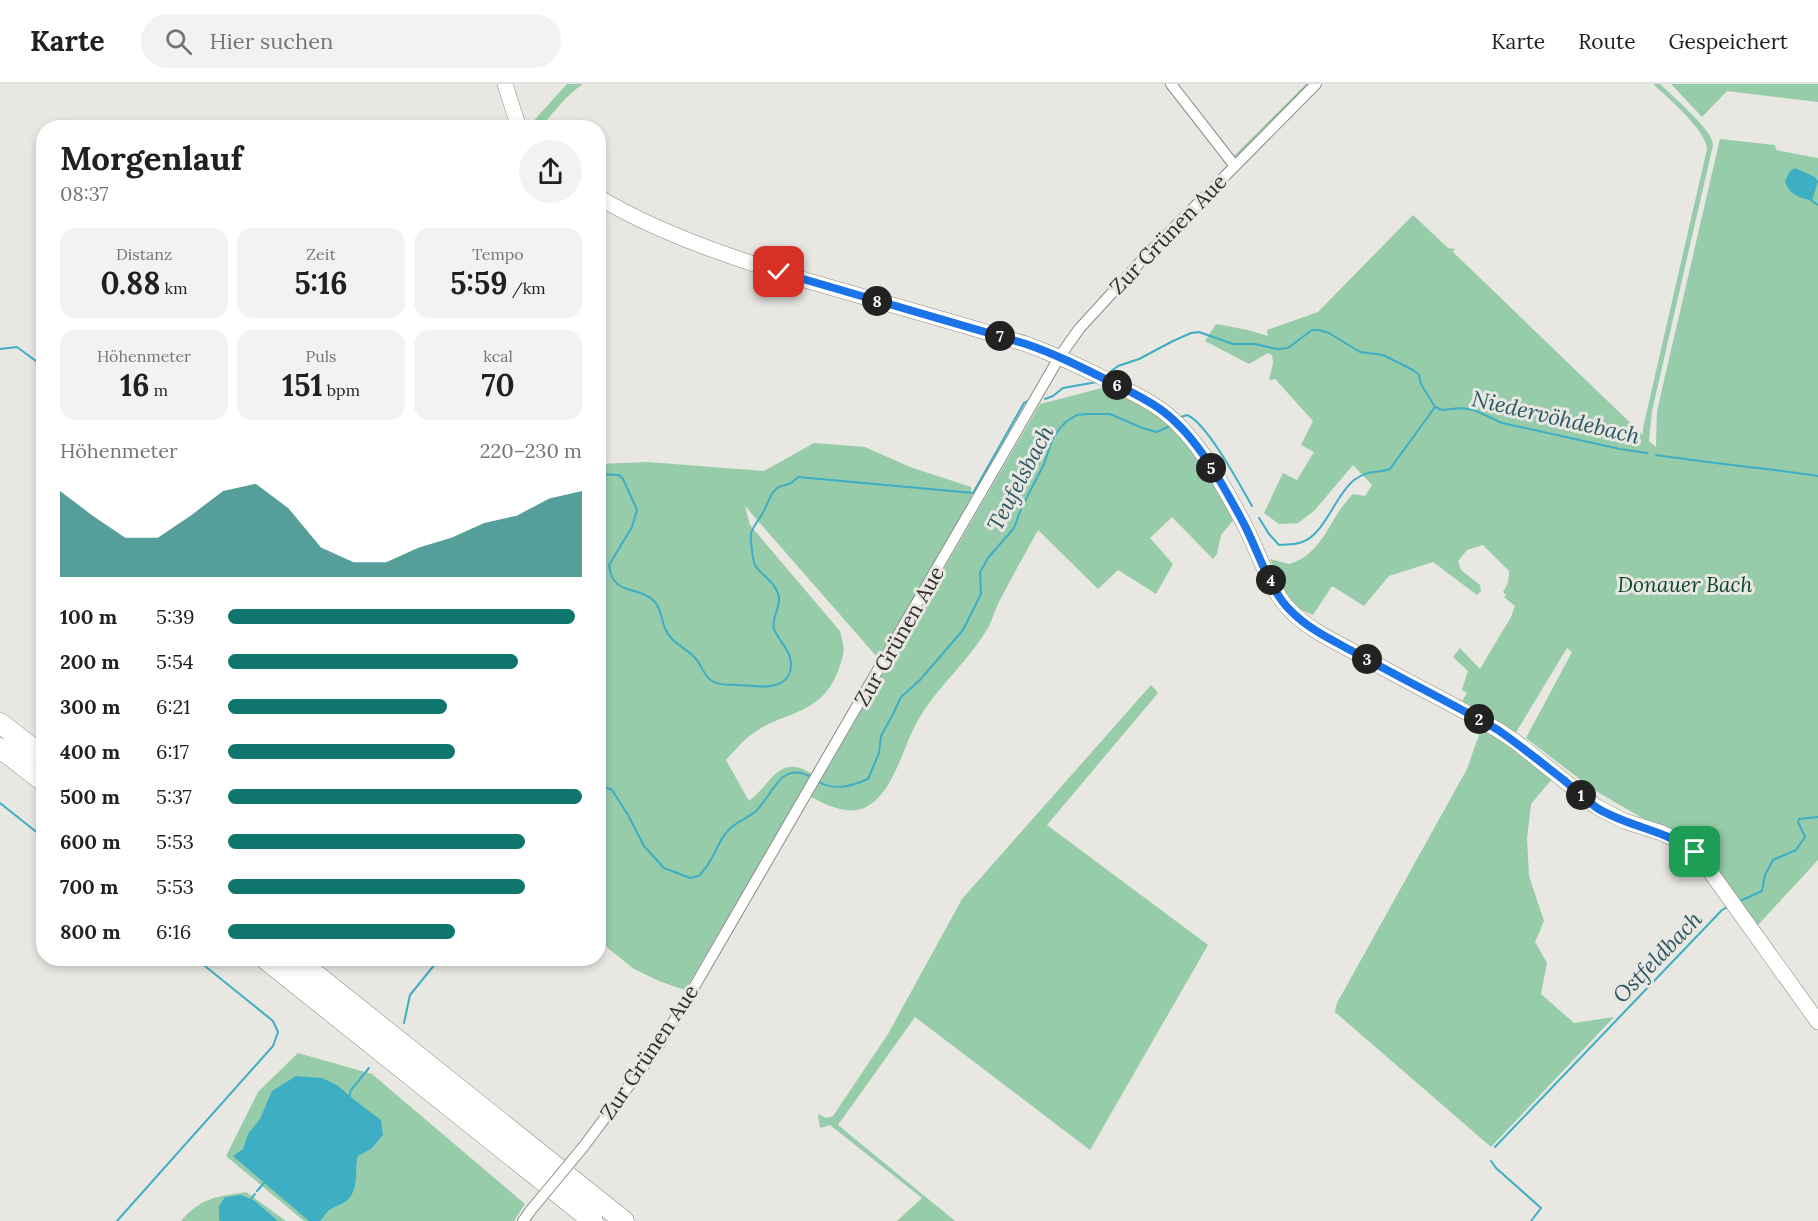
<!DOCTYPE html>
<html lang="de">
<head>
<meta charset="utf-8">
<style>
	:root { --surface:#fff; --page:#f2f2f2; --text:#202124; --muted:#757577; --line:#e0e0e0; --accent:#0f766e }
	body { margin:0; font-family:Lora,serif; background:var(--page); color:var(--text); height:100vh; display:flex; flex-direction:column; font-size:22px; white-space:nowrap }
	* { box-sizing:border-box; margin:0 }
	p { font-size:20px; color:var(--muted) }
	.icon { flex:none; width:33px; height:33px; fill:none; stroke:currentColor; stroke-width:2; stroke-linecap:round; stroke-linejoin:round }
	.map { position:relative; flex:1; overflow:hidden }
	.side { position:absolute; left:36px; top:36px; width:570px; height:846px; display:flex; flex-direction:column; background:var(--surface); border-radius:24px; box-shadow:0 3px 9px #0003 }
	.side>* { flex:none }
	.pin { position:absolute; display:grid; place-items:center; width:51px; height:51px; color:#fff; margin:-26px; border-radius:12px; box-shadow:0 3px 9px #0006 }
	.km { position:absolute; width:30px; height:30px; margin:-15px; border-radius:50%; background:#222; color:#fff; font-size:16px; line-height:30px; text-align:center }
	.round { display:grid; place-items:center; flex:none; width:63px; height:63px; border-radius:32px; background:var(--page) }
	.overview { display:flex; align-items:center; justify-content:space-between; height:102px; padding:0 24px }
	h1 { font-size:33px; font-weight:700; line-height:45px }
	.metrics { display:grid; grid-template-columns:repeat(3,1fr); gap:9px; height:102px; padding:6px 24px }
	.metrics div { display:grid; align-content:center; border-radius:15px; background:var(--page); text-align:center }
	.metrics b { font-size:30px; font-weight:700 }
	.metrics small { font-size:16px; font-weight:400 }
	.metrics p { font-size:16px }
	.chart { height:168px; padding:12px 24px }
	.chart p { display:flex; justify-content:space-between }
	.chart svg { width:100%; height:108px; margin-top:6px; fill:var(--accent); opacity:.7 }
	ul { padding:0 24px; list-style:none; font-size:20px }
	li { display:grid; grid-template-columns:96px 72px 1fr; align-items:center; height:45px }
	li i { height:15px; border-radius:8px; background:var(--accent) }
	header { display:flex; align-items:center; gap:36px; box-sizing:border-box; height:84px; padding:0 30px; background:var(--surface); border-bottom:2px solid var(--line) }
	header strong { font-size:28px }
	nav { display:flex; gap:33px; margin-inline-start:auto; font-size:21px }
	.search { width:420px; height:54px; background:var(--page); display:flex; align-items:center; gap:15px; box-sizing:border-box; padding:0 21px; border-radius:33px; color:var(--muted); font-size:22px }
	.map>svg:first-child { display:block }
	.green { fill:#96cca9 }
	.water { fill:#3eaec5 }
	.lines { fill:none; stroke-linecap:round; stroke-linejoin:round }
	.stream { stroke:#3eaec5; stroke-width:2 }
	.street-casing { stroke:#8c8b87; stroke-width:12 }
	.secondary-casing { stroke:#8c8b87; stroke-width:16 }
	.highway-casing { stroke:#8c8b87; stroke-width:21 }
	.street { stroke:#fff; stroke-width:10 }
	.secondary { stroke:#fff; stroke-width:15 }
	.highway { stroke:#fff; stroke-width:20 }
	.street-bridge-casing { stroke:#8c8b87; stroke-width:12; stroke-linecap:butt }
	.street-bridge { stroke:#fff; stroke-width:10 }
	.route-casing { stroke:#fff; stroke-width:12 }
	.route { stroke:#1a73e8; stroke-width:8 }
	.labels { text-anchor:middle; dominant-baseline:central; stroke-width:6; stroke-linejoin:round; paint-order:stroke }
	.street-label { font-size:21px; fill:#2f2e2c; stroke:#e8e7e2 }
	.park-label { font-size:21px; font-style:italic; fill:#0b4829; stroke:#e8e7e2 }
	.water-label { font-size:22px; font-style:italic; fill:#295863; stroke:#e8e7e2 }
</style>
</head>
<body>
<header>
<strong>Karte</strong>
<div class="search"><svg class="icon" aria-label="search" viewBox="0 0 24 24"><circle cx="10" cy="10" r="6"/><path d="M15 15l6 6"/></svg>Hier suchen</div>
<nav><a>Karte</a><a>Route</a><a>Gespeichert</a></nav>
</header>
<div class="map">
<svg width="1818" height="1137" viewBox="0 0 1818 1137">
	<rect width="100%" height="100%" fill="#e8e7e2"/>
	<g class="green">
		<path d="M567 0H583C566 11 554 28 541 43H528Z"/>
		<path d="M1306 0H1310L1238 73 1233 74 1227 67 1234 72Z"/>
		<path d="M1653 0H1660C1672 12 1713 46 1713 61L1652 327 1649 357 1656 363 1657 327 1720 55 1775 61 1776 66 1818 74V776L1757 842 1744 824 1656 742 1594 706 1526 654 1572 568 1567 564 1515 650 1462 617 1467 609 1462 606 1468 587 1453 573 1460 564 1480 585 1511 533 1515 522 1504 513 1506 511 1503 508 1508 499 1509 487 1483 461 1467 466 1458 477 1461 486 1480 501 1481 507 1477 511 1433 478 1389 492 1364 522 1332 502 1313 531 1295 523 1282 505 1270 475 1289 480C1324 470 1329 433 1353 410L1365 412 1372 401 1353 381 1314 427 1298 439 1279 440 1264 429 1283 389 1297 396 1314 368 1301 361 1313 337 1277 297 1276 295 1269 296 1273 279 1272 271 1268 269 1249 280 1205 257 1216 240 1248 246 1268 252 1267 246 1318 228 1413 131 1448 164 1455 165 1453 168 1643 351V344L1707 65C1707 47 1667 13 1653 0Z"/>
		<path d="M1671 0H1818V18L1727 7 1702 33Z"/>
		<path d="M1106 303C1127 313 1150 323 1167 338 1195 363 1215 402 1235 434L1221 451 1217 470 1213 475 1172 433 1150 454 1173 480 1156 510 1118 486 1098 505 1038 446C1025 470 1011 494 999 518 994 527 992 539 986 547 966 580 936 604 917 638 903 663 895 703 871 720 852 734 829 722 811 713L1040 320Z"/>
		<path d="M814 359 865 363 910 383 971 403 972 414 878 574 745 422 750 441 840 547C845 567 845 567 838 587 821 632 785 626 752 650 742 657 734 668 726 676L749 717C771 701 779 668 812 690L685 906 659 897 634 885 599 857 598 380 648 378 764 387Z"/>
		<path d="M1151 601 1158 609 1047 741 1208 861 1090 1066 915 933 838 1041 955 1137H897L922 1114 830 1041 820 1044 818 1030 826 1034 833 1032 888 950 962 815Z"/>
		<path d="M1480 648H1489L1552 695 1531 720 1527 755 1529 792 1544 837 1535 858 1547 879 1541 910 1574 939 1614 933 1491 1063 1335 928 1337 919 1467 685Z"/>
		<path d="M298 969 372 990 525 1120 514 1137H304L226 1072 258 1008Z"/>
		<path d="M246 1108 286 1137H181C202 1113 216 1113 246 1108Z"/>
	</g>
	<g class="water">
		<path d="M1795 84 1815 93 1818 97 1812 117C1799 113 1789 111 1785 97L1790 87Z"/>
		<path d="M296 992 322 994 337 1001 357 1018 381 1036 383 1051 371 1065 358 1072C354 1084 359 1098 352 1110 347 1120 337 1121 329 1126 326 1129 323 1134 320 1137H309L233 1072 243 1065 248 1050 260 1035 272 1007Z"/>
		<path d="M241 1111 255 1117 278 1137H221L219 1136V1122L225 1113Z"/>
	</g>
	<g class="lines">
		<g class="stream">
			<path d="M1812 117 1818 121"/>
			<path d="M0 265 17 263 44 283"/>
			<path d="M1110 288 1118 282 1139 275 1173 257 1191 249 1199 248 1233 260H1255L1277 265 1288 264 1312 246H1319L1329 249 1360 268 1383 271 1413 286 1419 291 1421 300 1435 323 1442 326 1461 324 1474 326 1502 339 1620 365 1647 369"/>
			<path d="M1045 315 1053 312 1063 304 1097 298"/>
			<path d="M1181 333 1187 331C1207 339 1240 401 1252 422"/>
			<path d="M1656 371C1710 379 1764 384 1818 392"/>
			<path d="M598 390 619 391 623 395 637 426 632 443 609 481C613 514 638 500 655 518 661 525 661 535 665 544 672 561 685 562 696 575 702 582 704 592 712 597 719 602 730 600 738 601 756 602 789 609 791 582 792 567 779 558 774 545 771 535 780 524 779 514 777 498 761 492 755 481 753 478 750 453 751 450 752 443 759 436 762 430 767 423 769 412 775 406 779 401 786 402 791 399 794 397 796 395 798 393L973 409 1024 319 1030 316"/>
			<path d="M1259 434 1269 450 1279 461C1286 460 1293 461 1299 459 1324 454 1334 412 1354 396 1369 385 1376 390 1390 385L1435 323"/>
			<path d="M819 698C835 707 852 702 868 695L879 669 881 652 892 632 901 613 920 596 963 546 981 510 980 488 988 474 1014 444 1021 425 1044 380 1053 354 1060 344 1067 337 1077 331 1087 330H1110L1142 344 1157 348 1170 342"/>
			<path d="M598 700 612 706 628 731 644 762 664 784 690 794 699 792C703 787 707 783 710 777 716 768 719 757 726 749 734 738 747 735 756 727 774 710 780 676 811 693"/>
			<path d="M0 719 44 754"/>
			<path d="M1740 817 1762 807 1765 791 1773 776 1796 766 1805 753 1798 738 1799 735 1818 733"/>
			<path d="M404 939 410 911 440 874"/>
			<path d="M349 1014 351 1006 369 984"/>
			<path d="M1495 1063 1722 826 1729 822"/>
			<path d="M1491 1077 1496 1084 1541 1124 1531 1137"/>
			<path d="M257 1107 265 1098"/>
			<path d="M250 1116 255 1110"/>
			<path d="M117 1137 273 962 278 948 273 937 195 874"/>
		</g>
		<g class="street-casing">
			<g id="street">
				<path d="M1171 0 1234 81"/>
				<path d="M584 1062 660 960 686 917 1060 272 1079 245 1143 175 1316 0"/>
				<path d="M523 1137 531 1126"/>
			</g>
		</g>
		<g class="secondary-casing">
			<g id="secondary">
				<path d="M505 0 519 44"/>
				<path d="M598 113C666 153 744 178 819 200 888 220 957 239 1026 260 1056 271 1084 284 1113 299 1130 308 1149 316 1164 328 1198 354 1223 401 1243 438 1257 464 1270 507 1290 526 1308 545 1332 556 1354 568 1402 595 1451 619 1498 646L1516 658 1597 723 1624 737 1662 749 1680 758 1695 768 1709 786 1818 938"/>
			</g>
		</g>
		<g class="highway-casing">
			<g id="highway">
				<path d="M0 639 44 673"/>
				<path d="M0 664 44 698"/>
				<path d="M264 874 593 1137"/>
				<path d="M295 874 624 1137"/>
			</g>
		</g>
		<use href="#street" class="street"/>
		<use href="#secondary" class="secondary"/>
		<use href="#highway" class="highway"/>
		<g class="street-bridge-casing">
			<path id="street-bridge" d="M531 1126 584 1062"/>
		</g>
		<use href="#street-bridge" class="street-bridge"/>
	</g>
	<g class="lines">
		<g class="route-casing">
			<path id="route" d="M779 188 1026 260C1058 271 1087 286 1117 301 1133 309 1150 317 1164 328 1198 354 1223 401 1243 438 1257 464 1270 507 1290 526 1308 545 1332 556 1354 568 1402 595 1451 619 1498 646 1521 662 1543 680 1565 697 1575 706 1586 716 1597 724 1628 743 1666 746 1695 768"/>
		</g>
		<use href="#route" class="route"/>
	</g>
	<g class="labels">
		<g class="street-label">
			<text transform="translate(1168 150) rotate(-46)">Zur Grünen Aue</text>
			<text transform="translate(899 552) rotate(-60)">Zur Grünen Aue</text>
			<text transform="translate(649 968) rotate(-56)">Zur Grünen Aue</text>
		</g>
		<g class="park-label">
			<text x="1685" y="500">Donauer Bach</text>
		</g>
		<g class="water-label">
			<text transform="translate(1556 333) rotate(13)">Niedervöhdebach</text>
			<text transform="translate(1020 394) rotate(-62)">Teufelsbach</text>
			<text transform="translate(1657 873) rotate(-46)">Ostfeldbach</text>
		</g>
	</g>
</svg>
<div class="pin" style="left:1695px;top:768px;background:#1e9e55"><svg class="icon" aria-label="arrive" viewBox="0 0 24 24"><path d="M6 21V4h12l-3 4 3 4H6"/></svg></div>
<div class="pin" style="left:779px;top:188px;background:#d93025"><svg class="icon" aria-label="check" viewBox="0 0 24 24"><path d="M5 12l5 5 9-10"/></svg></div>
<b class="km" style="left:1581px;top:711px">1</b>
<b class="km" style="left:1479px;top:635px">2</b>
<b class="km" style="left:1367px;top:575px">3</b>
<b class="km" style="left:1271px;top:496px">4</b>
<b class="km" style="left:1211px;top:384px">5</b>
<b class="km" style="left:1117px;top:301px">6</b>
<b class="km" style="left:1000px;top:252px">7</b>
<b class="km" style="left:877px;top:217px">8</b>
<section class="side">
<div class="overview"><div><h1>Morgenlauf</h1><p>08:37</p></div><a class="round"><svg class="icon" aria-label="share" viewBox="0 0 24 24"><path d="M12 15V3M7 8l5-5 5 5M5 13v7h14v-7"/></svg></a></div>
<div class="metrics">
<div><p>Distanz</p><b>0.88<small> km</small></b></div>
<div><p>Zeit</p><b>5:16</b></div>
<div><p>Tempo</p><b>5:59<small> /km</small></b></div>
</div>
<div class="metrics">
<div><p>Höhenmeter</p><b>16<small> m</small></b></div>
<div><p>Puls</p><b>151<small> bpm</small></b></div>
<div><p>kcal</p><b>70</b></div>
</div>
<div class="chart"><p><span>Höhenmeter</span>220–230 m</p>
<svg viewBox="0 0 160 44" preserveAspectRatio="none"><path d="M0 44V9L10 19L20 28L30 28L40 19L50 9L60 6L70 16L80 32L90 38L100 38L110 32L120 28L130 22L140 19L150 12L160 9V44z"/></svg>
</div>
<ul>
<li><b>100 m</b>5:39<i style="width:98%"></i></li>
<li><b>200 m</b>5:54<i style="width:82%"></i></li>
<li><b>300 m</b>6:21<i style="width:62%"></i></li>
<li><b>400 m</b>6:17<i style="width:64%"></i></li>
<li><b>500 m</b>5:37<i style="width:100%"></i></li>
<li><b>600 m</b>5:53<i style="width:84%"></i></li>
<li><b>700 m</b>5:53<i style="width:84%"></i></li>
<li><b>800 m</b>6:16<i style="width:64%"></i></li>
</ul>
</section>
</div>
</body>
</html>
